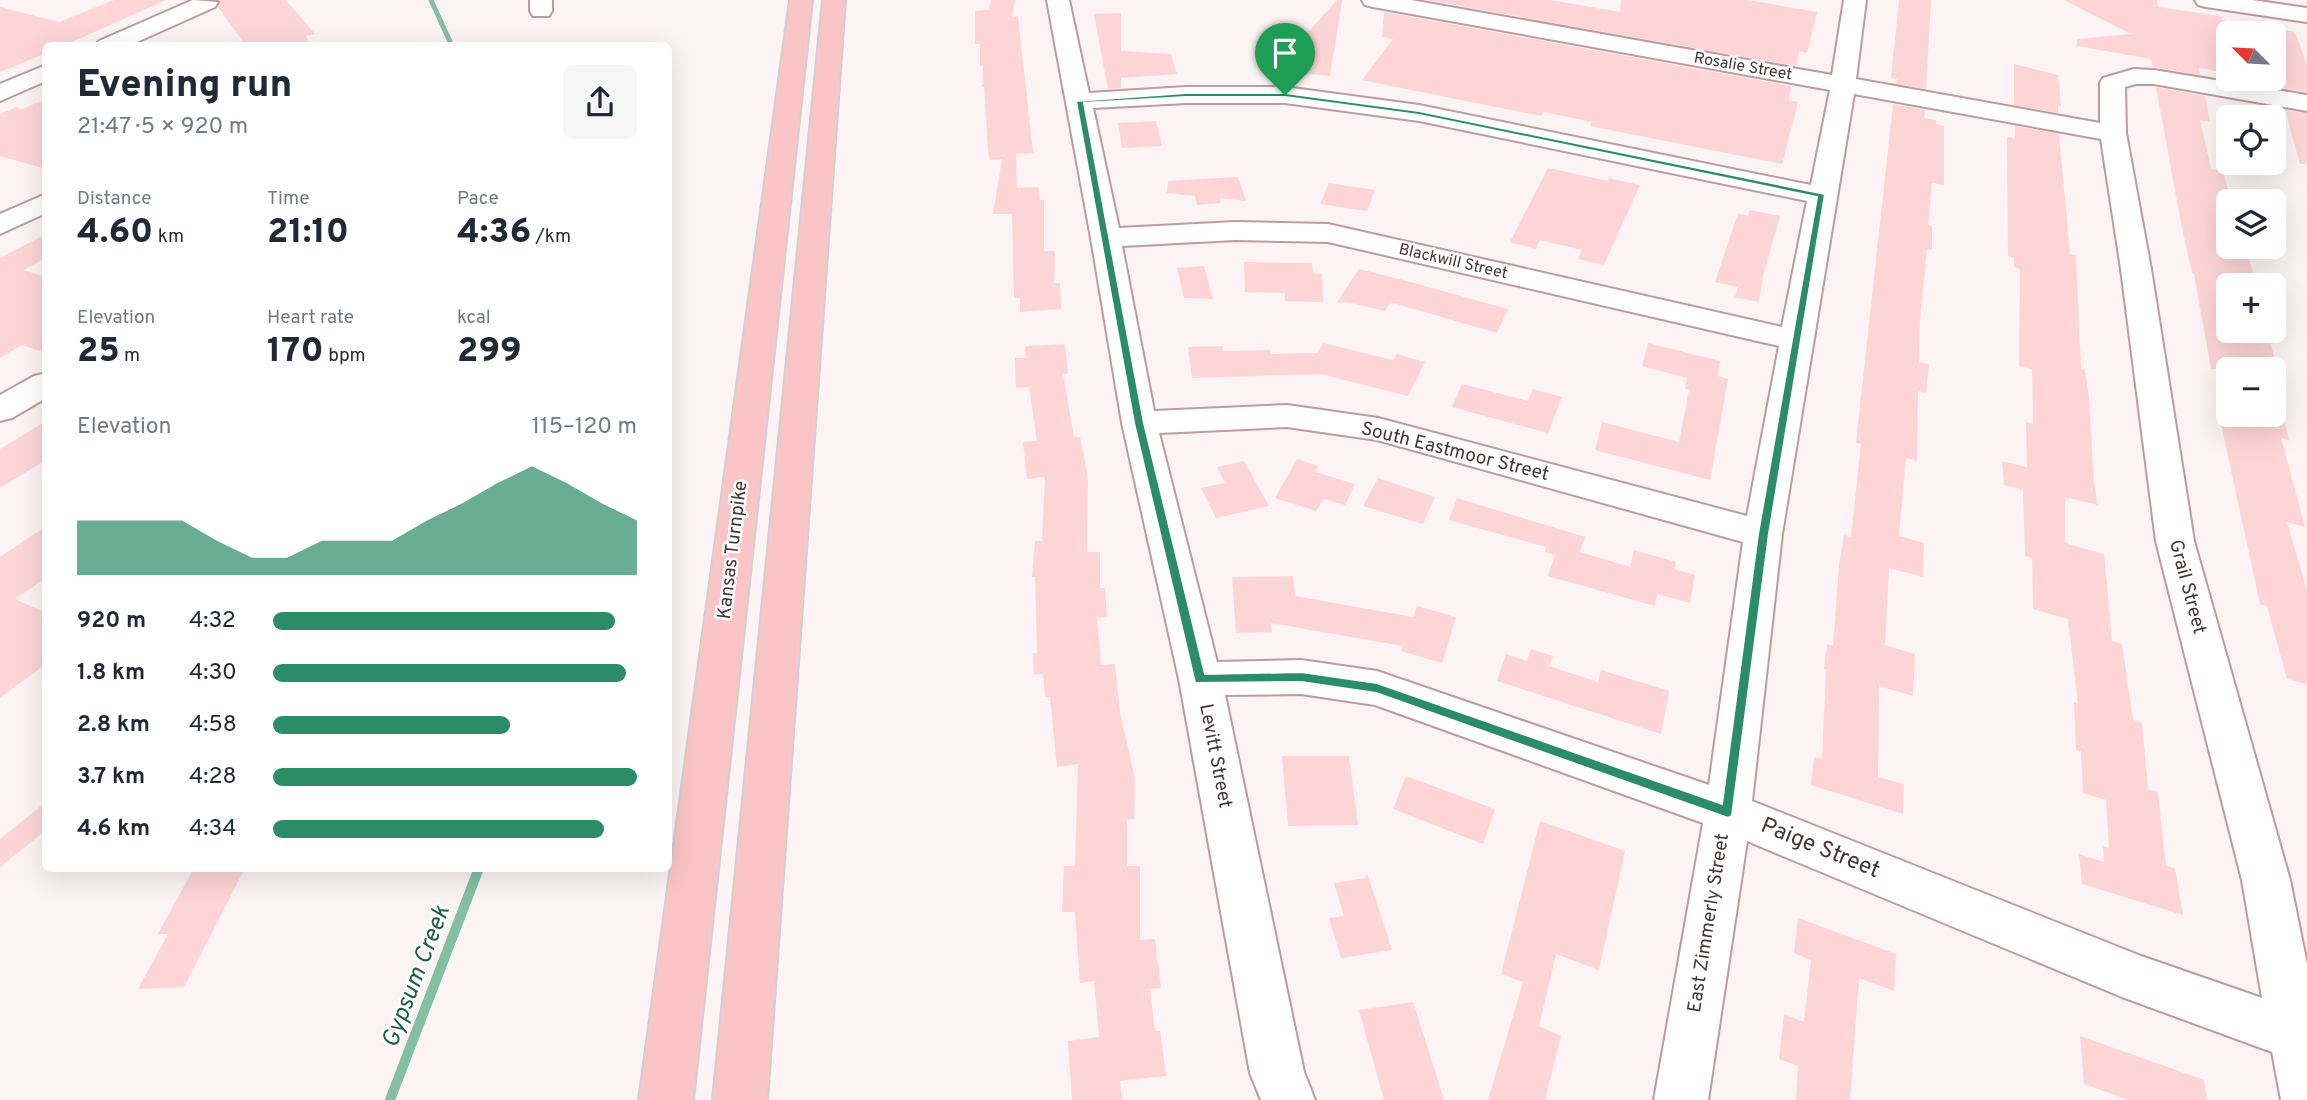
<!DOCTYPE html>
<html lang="en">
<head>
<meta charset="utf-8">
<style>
	:root { --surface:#fff; --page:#f6f6f7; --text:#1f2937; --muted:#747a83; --accent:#2b8d67 }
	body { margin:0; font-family:Overpass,sans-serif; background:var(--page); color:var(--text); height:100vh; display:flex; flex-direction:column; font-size:26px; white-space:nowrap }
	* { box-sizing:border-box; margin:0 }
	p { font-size:23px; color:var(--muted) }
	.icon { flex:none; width:38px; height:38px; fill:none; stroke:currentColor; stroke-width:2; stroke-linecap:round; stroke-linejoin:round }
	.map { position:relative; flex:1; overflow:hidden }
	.panel { position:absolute; left:42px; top:42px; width:630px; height:830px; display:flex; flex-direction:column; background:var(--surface); border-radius:10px; box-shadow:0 7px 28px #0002 }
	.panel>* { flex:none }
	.needle { width:46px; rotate:294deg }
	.buttons { position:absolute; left:2216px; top:21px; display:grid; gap:14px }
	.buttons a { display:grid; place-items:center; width:70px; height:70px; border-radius:10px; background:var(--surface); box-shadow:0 7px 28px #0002; font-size:35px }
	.pin { position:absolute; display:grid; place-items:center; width:60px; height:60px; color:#fff; margin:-72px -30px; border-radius:50% 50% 50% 0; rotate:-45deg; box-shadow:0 0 7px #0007 }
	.pin .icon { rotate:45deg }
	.round { display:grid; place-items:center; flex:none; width:74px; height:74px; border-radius:10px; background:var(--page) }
	.overview { display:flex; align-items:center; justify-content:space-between; height:119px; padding:0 35px }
	h1 { font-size:38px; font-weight:800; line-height:52px }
	.metrics { display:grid; grid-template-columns:repeat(3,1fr); gap:10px; height:119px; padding:7px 35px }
	.metrics div { display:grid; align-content:center }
	.metrics b { font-size:35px; font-weight:800 }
	.metrics small { font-size:19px; font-weight:400 }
	.metrics p { font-size:19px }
	.chart { height:196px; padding:14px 35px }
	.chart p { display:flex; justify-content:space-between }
	.chart svg { width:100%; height:126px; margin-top:7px; fill:var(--accent); opacity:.7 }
	ul { padding:0 35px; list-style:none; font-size:23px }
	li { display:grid; grid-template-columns:112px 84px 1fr; align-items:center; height:52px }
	li i { height:18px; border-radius:9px; background:var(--accent) }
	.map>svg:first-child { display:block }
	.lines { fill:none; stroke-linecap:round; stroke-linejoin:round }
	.stream-far1 { stroke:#83c0a3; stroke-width:5 }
	.stream { stroke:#83c0a3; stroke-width:10 }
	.building { fill:#fdd5d6 }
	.minor-casing { stroke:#be9b9c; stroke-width:4 }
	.highway-casing { stroke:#d2cfcf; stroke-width:4 }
	.minor { fill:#fff; fill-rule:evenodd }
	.highway { fill:#fbc5c7; fill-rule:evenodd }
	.route { fill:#2b8d67; stroke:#fff; stroke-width:2; fill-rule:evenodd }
	.labels { text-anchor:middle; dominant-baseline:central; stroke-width:5; stroke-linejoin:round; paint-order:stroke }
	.far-street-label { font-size:16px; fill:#453637; stroke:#fff }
	.street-label { font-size:19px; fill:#453637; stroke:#fff }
	.near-street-label { font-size:23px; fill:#453637; stroke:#fff }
	.near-water-label { font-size:24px; font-style:italic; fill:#186145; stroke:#fff }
</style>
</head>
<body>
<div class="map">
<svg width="2307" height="1100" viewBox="0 0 2307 1100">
	<rect width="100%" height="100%" fill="#fbf3f4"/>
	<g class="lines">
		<path class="stream-far1" d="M431 0 452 46"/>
		<path class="stream" d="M390 1100 479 868"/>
	</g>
	<g class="building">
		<path d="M114 0H166L63 46H46V53L0 72V7L59 22Z"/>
		<path d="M220 0H286L315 34 306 36 311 46H246L218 7Z"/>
		<path d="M991 0H1015L1012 17 1018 16 1033 153 1016 154 1017 188 1039 187 1040 200H1044V251H1055L1054 283H1060L1061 309 1020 312V298H1014L1012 214H993L1002 159 990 160 988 151 984 87H982L983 66H980V44H975V11L989 10Z"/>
		<path d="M1337 0H1342L1330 76 1273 71Z"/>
		<path d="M1426 0H1550L1620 12 1621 0H1748L1817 12 1807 53 1799 51 1796 66Z"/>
		<path d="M1899 0H1931L1926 89 1896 84 1897 79 1891 78Z"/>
		<path d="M2064 0H2157L2158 7 2221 16 2222 20 2228 21V73L2199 68 2200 75 2153 67 2151 59 2077 46V39L2131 34Z"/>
		<path d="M1384 12 1791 86 1789 100 1798 102 1782 164 1590 126 1592 122 1544 112 1541 116 1362 80 1393 39 1382 37Z"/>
		<path d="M1121 13V51L1171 54 1177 74 1121 78V88L1108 89 1094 14Z"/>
		<path d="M2273 28 2295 32 2307 65V92L2279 88 2278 81H2273Z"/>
		<path d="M2014 64 2058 75 2061 106 2058 105V113L2014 105Z"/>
		<path d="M2156 87 2205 96 2210 122 2200 120 2211 169 2223 171 2229 194 2228 247H2241L2244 258 2249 259 2257 285H2228V331H2257V333L2269 336 2277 369H2211L2194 274 2192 273 2182 228Z"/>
		<path d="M46 99V169L0 156V114L16 107 22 109Z"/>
		<path d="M1893 104 1925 110 1924 118 1936 120V124L1944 126V185L1932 183 1928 225 1932 226V250L1927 249 1920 320 1919 362 1929 364 1926 393 1918 391 1917 461 1906 458 1899 536 1924 543 1923 577 1889 568 1885 645 1915 654 1913 696 1879 686 1878 777 1904 784 1903 814 1811 785 1814 757 1822 759 1826 669H1824L1827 644 1833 646 1839 566 1844 535 1851 537 1861 444 1856 443Z"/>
		<path d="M2285 110 2307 113V164H2300Z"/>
		<path d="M1156 121 1162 146 1122 148 1118 123Z"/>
		<path d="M2015 126 2059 134 2070 254 2076 255 2081 369 2085 370 2089 399 2094 483 2098 505 2065 497V543L2104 554 2112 641 2122 644 2133 720 2142 723 2148 789 2158 792 2166 866 2175 868 2183 915 2082 884 2079 854 2104 862 2103 846 2109 848 2106 800 2083 793 2081 751 2076 750 2074 702 2078 704 2068 619 2033 609 2032 558 2025 556 2023 490 2004 485 2002 461 2027 467 2026 422 2033 424 2032 369 2019 366 2020 269 2014 267V258L2008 256 2007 137 2015 138Z"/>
		<path d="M1548 168 1608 181 1609 178 1640 185 1604 265 1578 259 1582 250 1540 240 1536 249 1512 243 1511 240Z"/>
		<path d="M1238 177 1246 201 1219 198 1221 203 1197 205 1195 196 1167 193 1168 181Z"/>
		<path d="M1329 183 1375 190 1367 211 1320 204Z"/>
		<path d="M1750 210 1780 216 1763 276 1759 302 1735 297 1738 287 1715 282 1738 213 1748 216Z"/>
		<path d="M46 234V258L23 270 46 277V353L22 345 0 358V258Z"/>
		<path d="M1244 262 1312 263 1313 273 1322 274 1323 302 1285 301V293L1245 292Z"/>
		<path d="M1204 266 1213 299 1184 298 1177 268Z"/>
		<path d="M1359 269 1403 280 1508 309 1497 333 1390 302 1385 311 1351 303 1337 302Z"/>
		<path d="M1323 343 1393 360 1397 354 1425 362 1408 396 1321 374 1192 378 1188 347 1222 346 1223 351 1270 350 1271 354 1318 353Z"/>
		<path d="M1648 343 1720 361 1718 376 1728 379 1710 480 1595 450 1602 422 1679 442 1689 390 1685 389 1687 378 1642 366Z"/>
		<path d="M1065 344 1068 374H1063L1074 437H1080L1088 479 1087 552H1100V588H1105L1107 617 1097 618 1101 665 1115 664 1120 712 1135 779 1134 819H1127V866H1140V940L1155 939 1161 988 1150 989 1155 1031H1160L1166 1076 1120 1081 1122 1100H1072L1068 1041 1099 1037 1094 981 1080 983 1075 912H1062L1064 866H1075L1078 764 1057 767 1050 697H1045L1043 674 1034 675 1033 653H1037L1035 577H1032L1035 541H1042L1045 477 1027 479 1023 442 1037 441 1029 387 1016 388 1015 358H1026L1025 346Z"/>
		<path d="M1462 384 1528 401 1533 389 1562 397 1548 433 1452 407Z"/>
		<path d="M2219 415H2283L2289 440 2281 438 2305 527 2287 522 2307 591V684L2287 679 2267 606 2260 604Z"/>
		<path d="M46 421V460L0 488V449Z"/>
		<path d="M1297 459 1318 466 1315 472 1355 484 1345 505 1324 499 1316 511 1275 498Z"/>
		<path d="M1244 461 1269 506 1216 518 1201 488 1225 483 1217 467Z"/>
		<path d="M1378 478 1435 497 1423 524 1363 506Z"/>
		<path d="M1457 498 1585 537 1580 552 1630 567 1634 550 1676 562 1674 569 1695 575 1690 603 1657 594 1655 606 1548 576 1555 555 1545 552 1546 547 1449 520Z"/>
		<path d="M46 526V578L15 599 46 613V664L0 698V557Z"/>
		<path d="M1293 576 1295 596 1413 617 1417 606 1456 617 1442 663 1401 651 1403 646 1271 623 1272 632 1236 633 1232 577Z"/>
		<path d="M1531 649 1553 656 1549 666 1598 682 1601 670 1669 691 1661 734 1497 681 1506 654 1527 661Z"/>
		<path d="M1282 756H1349L1358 825 1288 826Z"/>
		<path d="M1406 776 1495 809 1483 844 1393 809Z"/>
		<path d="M46 802V830L0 867V839Z"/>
		<path d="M1540 821 1625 851 1599 970 1556 954 1539 1026 1561 1036 1545 1100H1488L1523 982 1501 974Z"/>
		<path d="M194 868H245L184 987 138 989 168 934H158Z"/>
		<path d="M1367 873 1392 950 1341 958 1329 918 1344 916 1334 883 1365 878Z"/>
		<path d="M1798 918 1896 954 1894 991 1859 978 1850 1100H1796L1798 1066 1779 1059 1784 1014 1804 1022 1811 960 1794 953Z"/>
		<path d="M1413 1002 1428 1049 1444 1100H1384L1359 1010Z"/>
		<path d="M2080 1036 2204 1080 2207 1100H2129L2084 1084Z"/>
	</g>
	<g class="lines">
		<g class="minor-casing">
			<g id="minor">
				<path d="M193 0 218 2 215 7 128 46H95L99 41Z"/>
				<path d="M530 0H552V11L549 16H533L530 11Z"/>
				<path d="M1047 0H1069L1089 93 1186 87H1285L1419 105 1811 185 1830 90 1373 7 1365 5 1362 0H1411L1832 75 1844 0H1866L1856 79 2100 123V83L2103 78 2134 69 2154 70 2307 95V111L2154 84H2136L2125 87 2126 133 2151 269 2194 541 2290 880 2307 964V1100H2281L2272 1052 2122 997 1747 841 1708 1100H1654L1703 823 1375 705 1301 694 1225 695 1304 1072 1315 1100H1261L1250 1073 1179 679 1122 423 1091 238ZM1854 94 2101 139 2121 269 2156 541 2242 880 2262 998 2141 956 1752 801 1782 534ZM1186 103H1285L1419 121 1807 201 1782 327 1328 224 1235 222 1119 228 1093 108ZM1235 240 1328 242 1779 346 1747 516 1378 418 1287 405 1154 411 1122 246ZM1287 427 1377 440 1743 542 1709 785 1377 671 1301 660 1217 662 1159 433Z"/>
				<path d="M2195 0H2252L2307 8V22L2206 7 2198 5Z"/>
				<path d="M46 65V81L0 101V84Z"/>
				<path d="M46 194V213L0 234V214Z"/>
				<path d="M46 373V398L12 418 0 421V395L34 376Z"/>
			</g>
		</g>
		<g class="highway-casing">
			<g id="highway">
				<path d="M790 0H812L693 1100H639Z"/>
				<path d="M823 0H845L767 1100H713Z"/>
			</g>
		</g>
		<use href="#minor" class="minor"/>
		<use href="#highway" class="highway"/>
	</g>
	<path class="route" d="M1186 93H1285L1419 111 1825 194 1769 534 1732 816 1728 818 1376 693 1301 682 1195 683 1134 423 1076 101ZM1186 97H1285L1419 115 1817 197 1758 534 1722 804 1377 683 1301 672 1205 674 1144 423 1084 103Z"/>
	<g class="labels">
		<g class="far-street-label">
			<text transform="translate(1743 67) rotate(10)">Rosalie Street</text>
			<text transform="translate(1453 262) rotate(13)">Blackwill Street</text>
		</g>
		<g class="street-label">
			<text transform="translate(1455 452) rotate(14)">South Eastmoor Street</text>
			<text transform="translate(733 550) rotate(-83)">Kansas Turnpike</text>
			<text transform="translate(2187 587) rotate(75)">Grail Street</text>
			<text transform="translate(1215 756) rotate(79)">Levitt Street</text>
			<text transform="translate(1709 923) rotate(-81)">East Zimmerly Street</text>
		</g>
		<g class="near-street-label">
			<text transform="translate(1820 849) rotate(22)">Paige Street</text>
		</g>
		<g class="near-water-label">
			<text transform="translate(417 977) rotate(-69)">Gypsum Creek</text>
		</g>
	</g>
</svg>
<div class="buttons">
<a><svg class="needle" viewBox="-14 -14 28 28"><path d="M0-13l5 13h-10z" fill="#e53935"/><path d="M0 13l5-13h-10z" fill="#747a83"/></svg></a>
<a><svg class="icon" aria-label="locate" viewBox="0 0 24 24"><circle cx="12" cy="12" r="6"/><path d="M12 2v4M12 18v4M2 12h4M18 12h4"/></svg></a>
<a><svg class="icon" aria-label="layers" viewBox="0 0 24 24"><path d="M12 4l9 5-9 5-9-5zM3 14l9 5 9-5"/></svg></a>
<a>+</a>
<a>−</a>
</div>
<div class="pin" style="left:1285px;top:95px;background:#1e9e55"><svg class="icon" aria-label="arrive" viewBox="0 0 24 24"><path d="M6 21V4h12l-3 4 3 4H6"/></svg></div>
<section class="panel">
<div class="overview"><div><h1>Evening run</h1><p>21:47 · 5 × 920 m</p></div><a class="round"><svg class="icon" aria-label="share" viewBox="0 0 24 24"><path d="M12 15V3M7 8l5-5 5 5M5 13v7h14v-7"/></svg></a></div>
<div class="metrics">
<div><p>Distance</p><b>4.60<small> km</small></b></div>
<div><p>Time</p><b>21:10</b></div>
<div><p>Pace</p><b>4:36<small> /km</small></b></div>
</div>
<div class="metrics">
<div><p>Elevation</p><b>25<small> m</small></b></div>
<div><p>Heart rate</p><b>170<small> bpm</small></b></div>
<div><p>kcal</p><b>299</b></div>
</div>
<div class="chart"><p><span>Elevation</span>115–120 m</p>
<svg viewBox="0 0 160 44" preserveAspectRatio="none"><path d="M0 44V25L10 25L20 25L30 25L40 32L50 38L60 38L70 32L80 32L90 32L100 25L110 19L120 12L130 6L140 12L150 19L160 25V44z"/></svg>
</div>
<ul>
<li><b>920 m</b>4:32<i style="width:94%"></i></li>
<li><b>1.8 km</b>4:30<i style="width:97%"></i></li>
<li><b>2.8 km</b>4:58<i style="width:65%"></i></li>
<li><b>3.7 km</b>4:28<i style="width:100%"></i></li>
<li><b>4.6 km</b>4:34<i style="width:91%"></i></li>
</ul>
</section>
</div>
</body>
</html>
